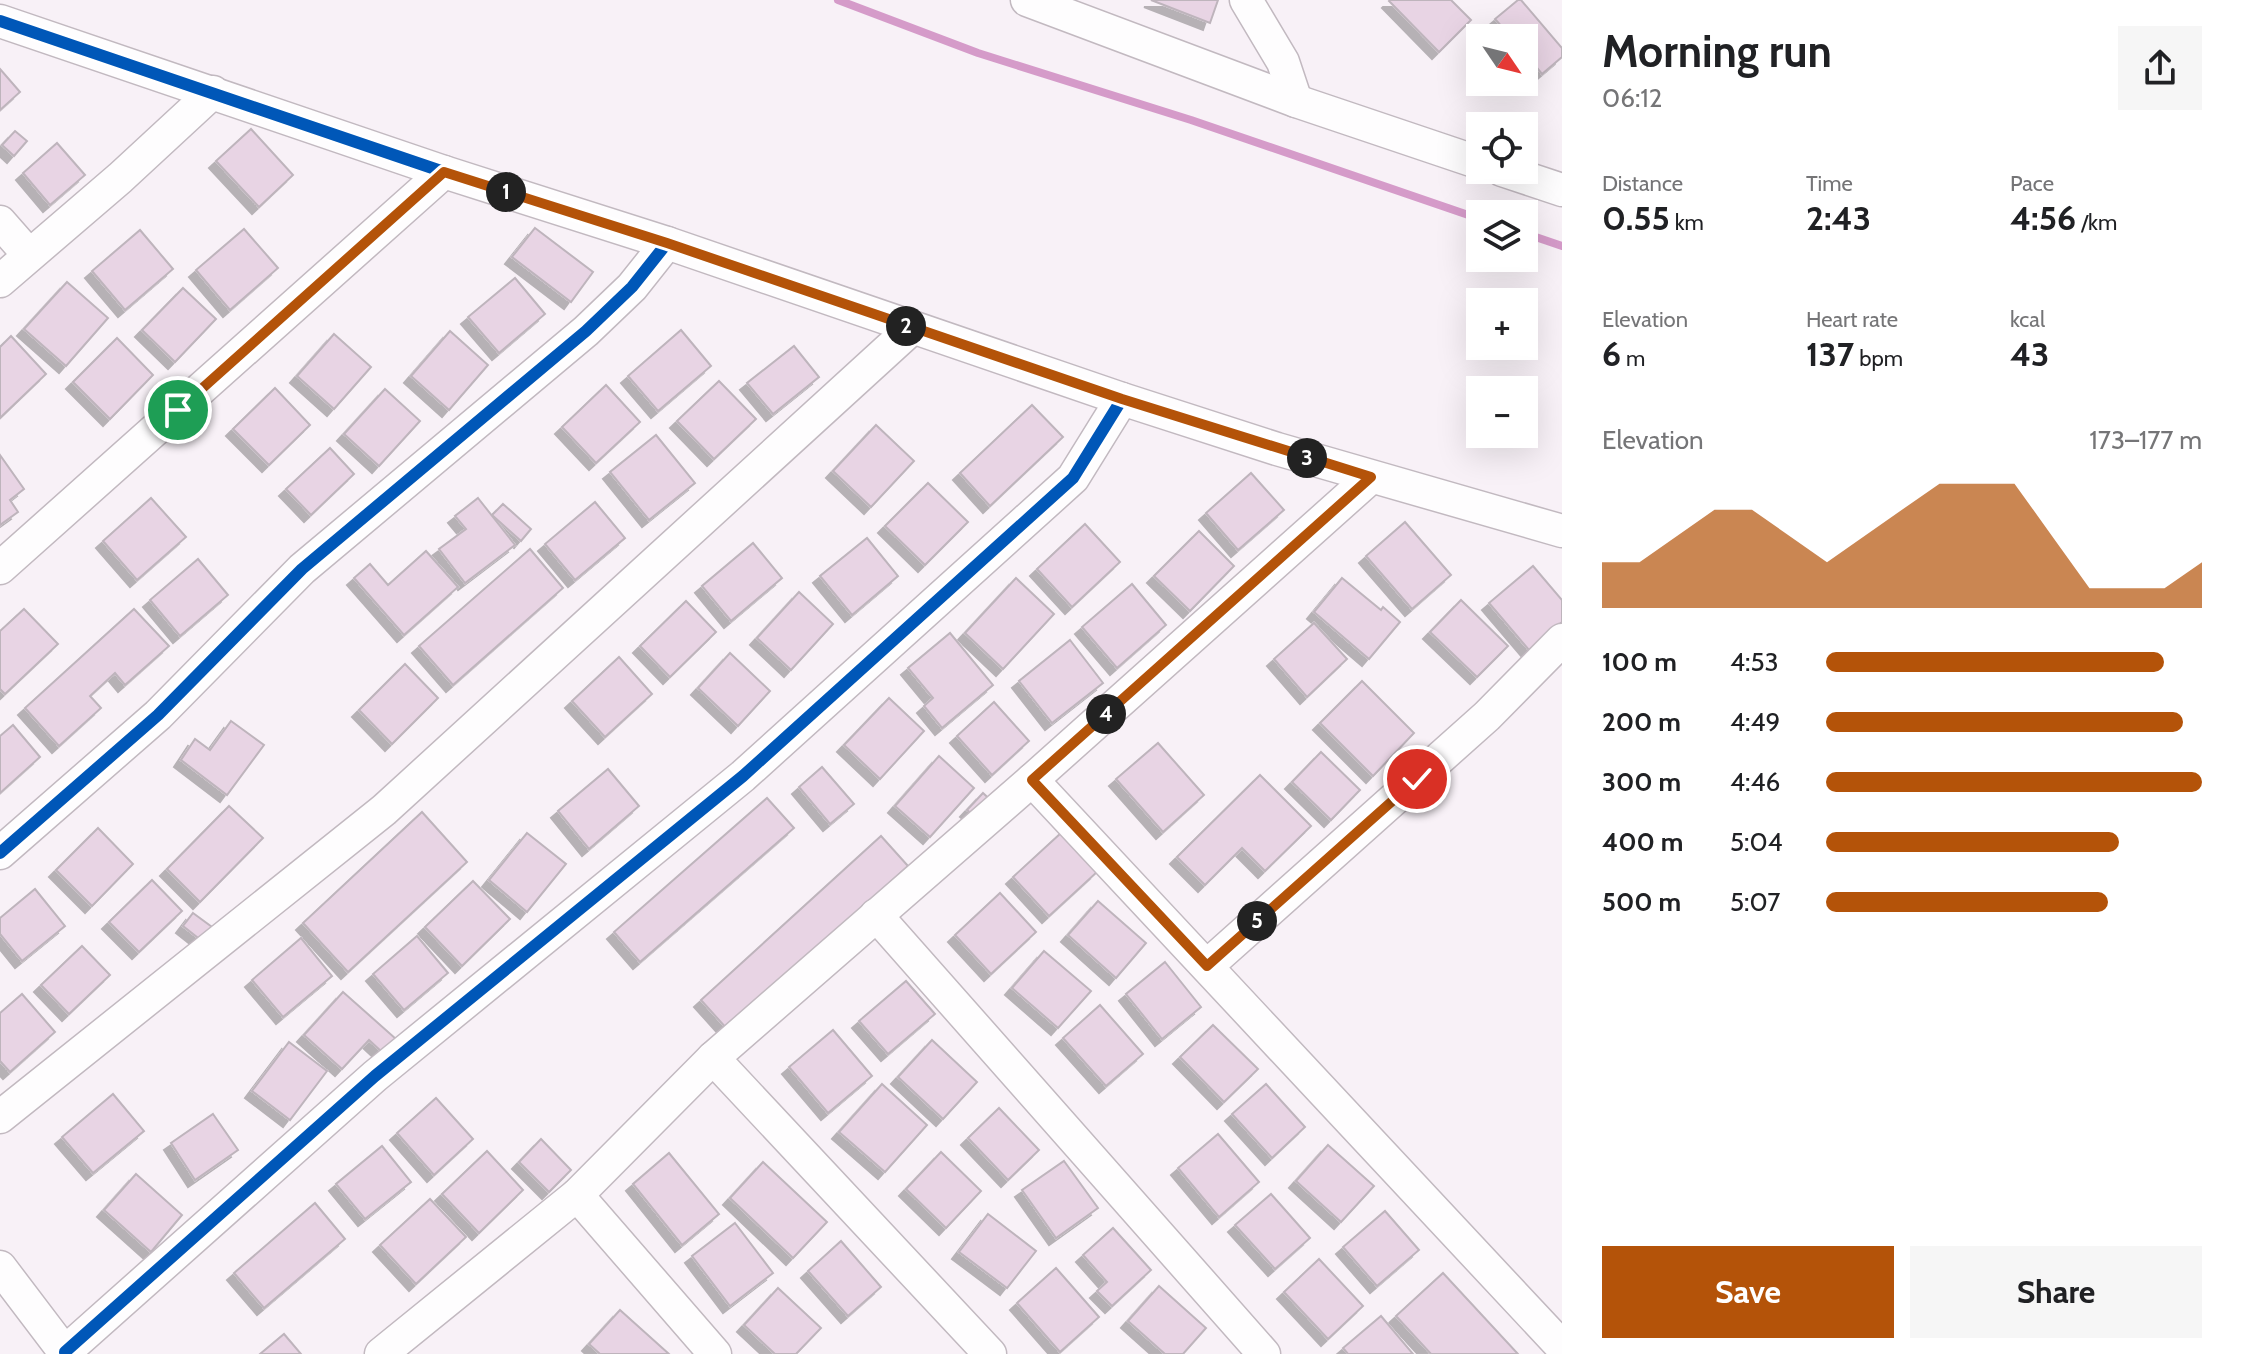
<!DOCTYPE html>
<html lang="en">
<head>
<meta charset="utf-8">
<style>
	:root { --surface:#fff; --page:#f6f6f6; --text:#202124; --muted:#757577; --accent:#b45309 }
	body { margin:0; font-family:Cabin,sans-serif; background:var(--page); color:var(--text); height:100vh; display:flex; flex-direction:column; font-size:30px; white-space:nowrap }
	* { box-sizing:border-box; margin:0 }
	p { font-size:26px; color:var(--muted) }
	.icon { flex:none; width:44px; height:44px; fill:none; stroke:currentColor; stroke-width:2; stroke-linecap:round; stroke-linejoin:round }
	.map { position:relative; flex:1; overflow:hidden }
	.drawer { display:flex; flex-direction:column; background:var(--surface); width:680px }
	.drawer>* { flex:none }
	.needle { width:52px; rotate:125deg }
	.buttons { position:absolute; left:1466px; top:24px; display:grid; gap:16px }
	.buttons a { display:grid; place-items:center; width:72px; height:72px; border-radius:0px; background:var(--surface); box-shadow:0 8px 32px #0002; font-size:40px }
	.pin { position:absolute; display:grid; place-items:center; width:68px; height:68px; color:#fff; margin:-34px; border:4px solid #fff; border-radius:50%; box-shadow:0 2px 8px #0007 }
	.km { position:absolute; width:40px; height:40px; margin:-20px; border-radius:50%; background:#222; color:#fff; font-size:22px; line-height:40px; text-align:center }
	.round { display:grid; place-items:center; flex:none; width:84px; height:84px; border-radius:0px; background:var(--page) }
	.head { display:flex; align-items:center; justify-content:space-between; height:136px; padding:0 40px }
	h1 { font-size:44px; font-weight:800; line-height:60px }
	.metrics { display:grid; grid-template-columns:repeat(3,1fr); gap:12px; height:136px; padding:8px 40px }
	.metrics div { display:grid; align-content:center }
	.metrics b { font-size:34px; font-weight:800 }
	.metrics small { font-size:22px; font-weight:400 }
	.metrics p { font-size:22px }
	.chart { height:224px; padding:16px 40px }
	.chart p { display:flex; justify-content:space-between }
	.chart svg { width:100%; height:144px; margin-top:8px; fill:var(--accent); opacity:.7 }
	.button { display:flex; gap:16px; margin-top:auto; padding:16px 40px }
	.button a { flex:1; height:92px; border-radius:0px; background:var(--accent); color:#fff; font-size:32px; font-weight:800; line-height:92px; text-align:center }
	.button a+a { background:var(--page); color:var(--text) }
	ul { padding:0 40px; list-style:none; font-size:26px }
	li { display:grid; grid-template-columns:128px 96px 1fr; align-items:center; height:60px }
	li i { height:20px; border-radius:10px; background:var(--accent) }
	main { display:flex; flex:1; min-height:0 }
	.map>svg:first-child { display:block }
	.lines { fill:none; stroke-linecap:round; stroke-linejoin:round }
	.stream { stroke:#d59bc9; stroke-width:8 }
	.building { fill:#e8d4e4; stroke:#beb4bc; stroke-width:2; filter:url(#shadow) }
	.minor-casing { stroke:#c2b9c0; stroke-width:35 }
	.minor { stroke:#fefdfe; stroke-width:32 }
	.cycleway-casing { stroke:#fff; stroke-width:17 }
	.cycleway { stroke:#0057b8; stroke-width:12 }
	.route-casing { stroke:#fff; stroke-width:16 }
	.route { stroke:#b45309; stroke-width:10 }
</style>
</head>
<body>
<main>
<div class="map">
<svg width="1562" height="1354" viewBox="0 0 1562 1354">
	<defs>
		<filter id="shadow"><feDropShadow dx="-7" dy="7" stdDeviation="0" flood-color="#0004"/></filter>
	</defs>
	<rect width="100%" height="100%" fill="#f8f1f7"/>
	<g class="lines">
		<g class="stream">
			<path d="M838 0 978 53 1191 120 1480 219"/>
			<path d="M1524 233 1562 246"/>
		</g>
	</g>
	<g class="building">
		<path d="M1151 0H1218L1210 23Z"/>
		<path d="M1390 0H1451L1471 20 1439 52 1389 1Z"/>
		<path d="M1518 0H1521L1562 48V57L1542 74 1524 52V38H1512L1495 19Z"/>
		<path d="M0 69 20 92 0 110Z"/>
		<path d="M251 129 293 175 259 207 216 161Z"/>
		<path d="M15 131 27 141 14 156 2 145Z"/>
		<path d="M57 143 85 175 50 205 23 173Z"/>
		<path d="M535 228 593 272 571 302 512 257Z"/>
		<path d="M244 229 278 268 230 310 196 270Z"/>
		<path d="M140 230 173 269 125 310 92 271Z"/>
		<path d="M515 278 545 314 499 353 468 317Z"/>
		<path d="M67 282 108 318 66 366 24 329Z"/>
		<path d="M183 288 216 319 175 362 142 330Z"/>
		<path d="M681 330 711 366 658 411 628 376Z"/>
		<path d="M450 331 488 365 449 410 411 376Z"/>
		<path d="M334 334 371 367 334 409 297 376Z"/>
		<path d="M11 336 46 374 0 418V347Z"/>
		<path d="M117 338 153 375 110 419 73 382Z"/>
		<path d="M794 346 819 377 773 414 747 383Z"/>
		<path d="M719 381 756 419 714 459 677 421Z"/>
		<path d="M606 385 640 422 596 463 562 427Z"/>
		<path d="M275 388 310 425 269 465 233 429Z"/>
		<path d="M385 389 420 421 379 466 344 434Z"/>
		<path d="M1032 405 1063 437 990 506 960 473Z"/>
		<path d="M876 425 914 461 871 507 833 471Z"/>
		<path d="M656 435 695 483 649 520 610 472Z"/>
		<path d="M330 448 354 474 311 515 286 489Z"/>
		<path d="M0 455 24 489 10 500 18 512 0 525Z"/>
		<path d="M1251 473 1284 510 1238 550 1206 513Z"/>
		<path d="M928 483 968 522 925 565 885 526Z"/>
		<path d="M151 498 186 537 137 580 103 541Z"/>
		<path d="M478 498 515 545 465 583 439 549 466 529 455 516Z"/>
		<path d="M595 502 625 538 575 580 545 544Z"/>
		<path d="M503 504 531 529 521 541 492 515Z"/>
		<path d="M1405 522 1451 575 1412 609 1366 556Z"/>
		<path d="M1085 524 1120 562 1072 607 1037 569Z"/>
		<path d="M1199 531 1234 566 1190 611 1154 576Z"/>
		<path d="M867 538 898 576 852 615 820 576Z"/>
		<path d="M753 543 782 578 731 621 702 586Z"/>
		<path d="M530 549 563 588 453 685 419 646Z"/>
		<path d="M426 551 458 587 404 635 354 578 370 564 388 585Z"/>
		<path d="M198 559 228 595 180 636 150 600Z"/>
		<path d="M1533 566 1562 600V622L1529 650 1489 603Z"/>
		<path d="M1016 578 1054 614 1003 669 965 633Z"/>
		<path d="M1342 578 1381 610 1383 607 1400 622 1369 659 1314 612Z"/>
		<path d="M1132 584 1166 625 1117 668 1082 627Z"/>
		<path d="M799 592 833 624 791 670 757 638Z"/>
		<path d="M1461 600 1508 646 1477 677 1430 632Z"/>
		<path d="M686 601 716 632 670 677 640 646Z"/>
		<path d="M24 609 58 644 5 694 0 689V631Z"/>
		<path d="M134 609 169 646 125 685 115 673 90 696 101 708 59 746 25 708Z"/>
		<path d="M1314 623 1347 659 1307 697 1274 659Z"/>
		<path d="M950 633 993 685 942 728 924 706 933 698 908 668Z"/>
		<path d="M1070 640 1103 683 1052 723 1019 681Z"/>
		<path d="M730 653 770 691 738 726 698 688Z"/>
		<path d="M619 657 652 694 605 737 572 701Z"/>
		<path d="M405 664 438 698 392 744 359 710Z"/>
		<path d="M1362 681 1414 733 1373 776 1320 723Z"/>
		<path d="M889 698 924 731 880 779 844 745Z"/>
		<path d="M994 702 1029 741 992 775 957 736Z"/>
		<path d="M231 721 264 745 227 795 181 760 195 739 210 750Z"/>
		<path d="M13 725 40 757 0 793V736Z"/>
		<path d="M1158 743 1204 795 1163 832 1116 779Z"/>
		<path d="M1321 752 1360 790 1331 820 1292 782Z"/>
		<path d="M939 756 974 788 930 837 895 806Z"/>
		<path d="M822 767 854 804 830 824 799 787Z"/>
		<path d="M608 769 639 806 589 849 558 811Z"/>
		<path d="M1260 775 1311 826 1265 871 1242 848 1205 885 1177 857Z"/>
		<path d="M983 793 997 806 981 822 967 810Z"/>
		<path d="M767 798 794 828 640 962 614 932Z"/>
		<path d="M229 806 263 838 200 902 167 869Z"/>
		<path d="M422 812 467 862 348 972 303 923Z"/>
		<path d="M98 828 133 864 92 906 56 870Z"/>
		<path d="M527 833 566 864 527 912 489 880Z"/>
		<path d="M1061 833 1097 872 1049 916 1013 877Z"/>
		<path d="M881 836 908 866 728 1030 701 1000Z"/>
		<path d="M152 880 182 911 139 952 109 922Z"/>
		<path d="M473 881 510 919 462 966 425 927Z"/>
		<path d="M35 889 65 926 22 961 0 934V918Z"/>
		<path d="M1000 893 1036 932 991 974 955 935Z"/>
		<path d="M1098 901 1146 943 1116 978 1068 935Z"/>
		<path d="M193 913 212 927 202 941 183 926Z"/>
		<path d="M417 936 448 973 404 1010 373 974Z"/>
		<path d="M301 938 332 976 283 1017 252 980Z"/>
		<path d="M82 946 110 975 69 1014 41 985Z"/>
		<path d="M1044 951 1091 991 1058 1028 1012 988Z"/>
		<path d="M1165 962 1201 1007 1162 1039 1126 994Z"/>
		<path d="M906 981 935 1014 888 1054 859 1021Z"/>
		<path d="M343 992 396 1039 383 1053 369 1040 342 1069 304 1035Z"/>
		<path d="M22 994 55 1032 10 1072 0 1061V1013Z"/>
		<path d="M1100 1005 1143 1054 1106 1086 1063 1038Z"/>
		<path d="M1213 1025 1258 1069 1224 1102 1180 1057Z"/>
		<path d="M833 1030 872 1076 828 1113 789 1067Z"/>
		<path d="M932 1040 977 1082 943 1119 898 1077Z"/>
		<path d="M289 1042 327 1071 290 1120 252 1091Z"/>
		<path d="M882 1084 927 1125 885 1172 839 1132Z"/>
		<path d="M1266 1084 1305 1127 1272 1158 1232 1114Z"/>
		<path d="M113 1094 144 1131 93 1173 62 1137Z"/>
		<path d="M436 1098 473 1139 434 1175 397 1133Z"/>
		<path d="M999 1108 1039 1150 1008 1180 968 1138Z"/>
		<path d="M213 1114 238 1150 195 1180 171 1143Z"/>
		<path d="M1218 1134 1259 1182 1219 1217 1178 1168Z"/>
		<path d="M541 1139 571 1170 549 1192 519 1162Z"/>
		<path d="M1328 1145 1374 1186 1341 1222 1296 1181Z"/>
		<path d="M382 1146 411 1182 365 1219 336 1184Z"/>
		<path d="M487 1151 523 1190 479 1233 442 1194Z"/>
		<path d="M941 1152 981 1191 946 1228 906 1189Z"/>
		<path d="M669 1153 719 1214 682 1245 633 1184Z"/>
		<path d="M1064 1161 1098 1208 1056 1238 1022 1190Z"/>
		<path d="M763 1162 827 1222 793 1258 730 1198Z"/>
		<path d="M136 1174 182 1215 151 1252 104 1210Z"/>
		<path d="M1271 1194 1310 1238 1275 1269 1235 1225Z"/>
		<path d="M430 1199 466 1237 416 1284 380 1245Z"/>
		<path d="M315 1203 345 1239 264 1308 234 1273Z"/>
		<path d="M1385 1211 1419 1250 1377 1286 1343 1247Z"/>
		<path d="M988 1214 1036 1251 1007 1288 959 1252Z"/>
		<path d="M735 1223 773 1273 730 1306 692 1256Z"/>
		<path d="M1113 1228 1151 1270 1112 1306 1097 1291 1107 1282 1083 1255Z"/>
		<path d="M841 1241 881 1287 848 1316 808 1271Z"/>
		<path d="M1319 1259 1363 1306 1328 1339 1284 1292Z"/>
		<path d="M1056 1268 1099 1317 1060 1352 1017 1303Z"/>
		<path d="M1443 1273 1518 1354H1431L1396 1316Z"/>
		<path d="M1159 1286 1206 1328 1183 1354H1165L1128 1321Z"/>
		<path d="M778 1288 821 1328 796 1354H775L744 1325Z"/>
		<path d="M620 1310 669 1354H600L589 1344Z"/>
		<path d="M1381 1316 1413 1354H1348L1343 1348Z"/>
		<path d="M284 1334 301 1354H260Z"/>
	</g>
	<g class="lines">
		<g class="minor-casing">
			<g id="minor">
				<path d="M1027 0 1296 101 1480 163"/>
				<path d="M1246 0 1283 62 1296 101"/>
				<path d="M0 21 444 172 667 243 632 287 586 331 302 569 158 715 0 853"/>
				<path d="M1502 170 1562 190"/>
				<path d="M0 222 29 255"/>
				<path d="M667 243 1122 399 1277 449 1562 531"/>
				<path d="M0 281 120 178 213 92"/>
				<path d="M0 568 444 172"/>
				<path d="M1032 780 1562 1347"/>
				<path d="M876 915 1264 1354"/>
				<path d="M1207 966 1487 716 1562 640"/>
				<path d="M713 1058 990 1354"/>
				<path d="M0 1117 384 810 912 328"/>
				<path d="M577 1195 715 1354"/>
				<path d="M0 1267 66 1354"/>
				<path d="M65 1352 375 1076 743 776 1073 478 1122 399"/>
				<path d="M381 1354 577 1195 713 1058 1032 780 1371 477"/>
			</g>
		</g>
		<use href="#minor" class="minor"/>
		<g class="cycleway-casing">
			<g id="cycleway">
				<path d="M0 21 444 172 667 243 632 287 586 331 302 569 158 715 0 853"/>
				<path d="M65 1352 375 1076 743 776 1073 478 1122 399"/>
			</g>
		</g>
		<use href="#cycleway" class="cycleway"/>
	</g>
	<g class="lines">
		<g class="route-casing">
			<path id="route" d="M178 410 444 172 667 243 1122 399 1371 477 1032 780 1207 966 1417 779"/>
		</g>
		<use href="#route" class="route"/>
	</g>
</svg>
<div class="buttons">
<a><svg class="needle" viewBox="-14 -14 28 28"><path d="M0-13l5 13h-10z" fill="#e53935"/><path d="M0 13l5-13h-10z" fill="#757577"/></svg></a>
<a><svg class="icon" aria-label="locate" viewBox="0 0 24 24"><circle cx="12" cy="12" r="6"/><path d="M12 2v4M12 18v4M2 12h4M18 12h4"/></svg></a>
<a><svg class="icon" aria-label="layers" viewBox="0 0 24 24"><path d="M12 4l9 5-9 5-9-5zM3 14l9 5 9-5"/></svg></a>
<a>+</a>
<a>−</a>
</div>
<div class="pin" style="left:178px;top:410px;background:#1e9e55"><svg class="icon" aria-label="arrive" viewBox="0 0 24 24"><path d="M6 21V4h12l-3 4 3 4H6"/></svg></div>
<div class="pin" style="left:1417px;top:779px;background:#d93025"><svg class="icon" aria-label="check" viewBox="0 0 24 24"><path d="M5 12l5 5 9-10"/></svg></div>
<b class="km" style="left:506px;top:192px">1</b>
<b class="km" style="left:906px;top:326px">2</b>
<b class="km" style="left:1307px;top:458px">3</b>
<b class="km" style="left:1106px;top:714px">4</b>
<b class="km" style="left:1257px;top:921px">5</b>
</div>
<section class="drawer">
<div class="head"><div><h1>Morning run</h1><p>06:12</p></div><a class="round"><svg class="icon" aria-label="share" viewBox="0 0 24 24"><path d="M12 15V3M7 8l5-5 5 5M5 13v7h14v-7"/></svg></a></div>
<div class="metrics">
<div><p>Distance</p><b>0.55<small> km</small></b></div>
<div><p>Time</p><b>2:43</b></div>
<div><p>Pace</p><b>4:56<small> /km</small></b></div>
</div>
<div class="metrics">
<div><p>Elevation</p><b>6<small> m</small></b></div>
<div><p>Heart rate</p><b>137<small> bpm</small></b></div>
<div><p>kcal</p><b>43</b></div>
</div>
<div class="chart"><p><span>Elevation</span>173–177 m</p>
<svg viewBox="0 0 160 44" preserveAspectRatio="none"><path d="M0 44V30L10 30L20 22L30 14L40 14L50 22L60 30L70 22L80 14L90 6L100 6L110 6L120 22L130 38L140 38L150 38L160 30V44z"/></svg>
</div>
<ul>
<li><b>100 m</b>4:53<i style="width:90%"></i></li>
<li><b>200 m</b>4:49<i style="width:95%"></i></li>
<li><b>300 m</b>4:46<i style="width:100%"></i></li>
<li><b>400 m</b>5:04<i style="width:78%"></i></li>
<li><b>500 m</b>5:07<i style="width:75%"></i></li>
</ul>
<div class="button"><a>Save</a><a>Share</a></div>
</section>
</main>
</body>
</html>
